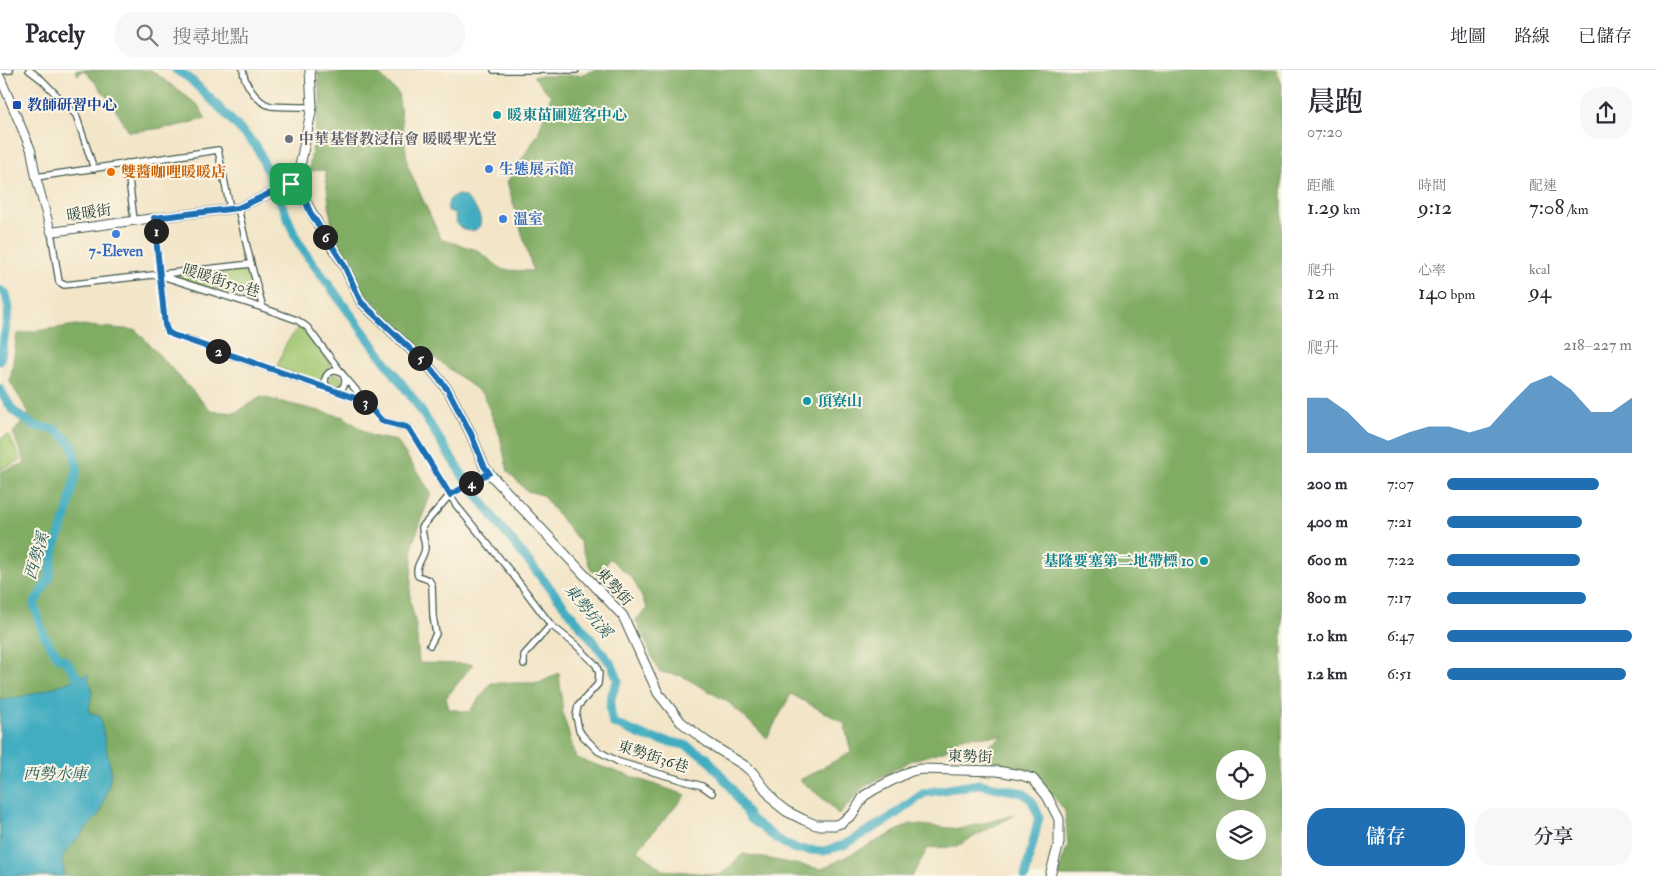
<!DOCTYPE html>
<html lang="zh-TW">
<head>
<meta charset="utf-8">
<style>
	:root { --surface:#fff; --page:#f7f7f7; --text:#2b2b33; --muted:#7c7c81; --line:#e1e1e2; --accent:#1f6fb2 }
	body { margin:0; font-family:"IM FELL Double Pica","Noto Serif TC",serif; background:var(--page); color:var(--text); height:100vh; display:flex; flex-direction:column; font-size:19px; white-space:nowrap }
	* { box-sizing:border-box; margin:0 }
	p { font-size:16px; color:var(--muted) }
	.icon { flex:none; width:28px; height:28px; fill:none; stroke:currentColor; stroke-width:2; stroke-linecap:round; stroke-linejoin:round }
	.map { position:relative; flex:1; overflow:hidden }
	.drawer { display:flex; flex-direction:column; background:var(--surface); width:375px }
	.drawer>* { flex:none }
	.controls { position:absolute; left:1216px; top:680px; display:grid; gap:10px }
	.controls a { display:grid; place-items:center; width:50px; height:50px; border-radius:50%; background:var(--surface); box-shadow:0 5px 20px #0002; font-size:25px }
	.pin { position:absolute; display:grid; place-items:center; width:42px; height:42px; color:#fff; margin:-21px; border-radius:10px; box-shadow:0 2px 8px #0006 }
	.km { position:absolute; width:25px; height:25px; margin:-12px; border-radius:50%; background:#222; color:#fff; font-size:14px; line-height:25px; text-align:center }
	.round { display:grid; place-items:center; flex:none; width:52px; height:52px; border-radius:20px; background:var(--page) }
	.head { display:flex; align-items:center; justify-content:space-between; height:85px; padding:0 25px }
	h1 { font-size:28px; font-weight:600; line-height:38px }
	.stats { display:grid; grid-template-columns:repeat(3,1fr); gap:8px; height:85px; padding:5px 25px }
	.stats div { display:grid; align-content:center }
	.stats b { font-size:21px; font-weight:600 }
	.stats small { font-size:14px; font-weight:400 }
	.stats p { font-size:14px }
	.chart { height:140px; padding:10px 25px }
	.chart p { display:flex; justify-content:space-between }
	.chart svg { width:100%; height:90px; margin-top:5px; fill:var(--accent); opacity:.7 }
	.button { display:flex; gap:10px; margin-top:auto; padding:10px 25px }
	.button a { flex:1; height:58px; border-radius:20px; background:var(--accent); color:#fff; font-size:20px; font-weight:600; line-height:58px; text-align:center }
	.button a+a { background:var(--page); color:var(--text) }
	ul { padding:0 25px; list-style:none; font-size:16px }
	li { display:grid; grid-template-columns:80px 60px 1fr; align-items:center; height:38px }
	li i { height:12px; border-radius:6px; background:var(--accent) }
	header { display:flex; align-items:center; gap:30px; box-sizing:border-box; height:70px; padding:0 25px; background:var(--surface); border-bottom:1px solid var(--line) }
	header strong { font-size:24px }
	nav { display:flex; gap:28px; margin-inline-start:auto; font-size:18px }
	.search { width:350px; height:45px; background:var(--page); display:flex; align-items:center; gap:12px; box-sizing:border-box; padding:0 18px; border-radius:20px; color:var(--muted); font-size:19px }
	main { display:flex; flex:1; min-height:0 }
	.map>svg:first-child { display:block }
	.green { fill:#a1c772; stroke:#608253 }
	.forest { fill:#80ac64; stroke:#50744c; fill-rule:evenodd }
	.water { fill:#42adc1; stroke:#30757a }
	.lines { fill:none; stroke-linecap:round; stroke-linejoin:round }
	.river { stroke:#42adc1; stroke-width:9 }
	.street-casing { stroke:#3f564a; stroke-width:8 }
	.secondary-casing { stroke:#3f564a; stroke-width:10 }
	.primary-casing { stroke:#3f564a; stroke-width:11 }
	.street { stroke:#fff; stroke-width:5.5 }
	.secondary { stroke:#fff; stroke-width:8 }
	.primary { stroke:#fff; stroke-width:9 }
	.route-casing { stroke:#fff; stroke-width:10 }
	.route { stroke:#1f6fb2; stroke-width:6 }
	.transit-dot { fill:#1a4fb4; stroke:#fcf5e5; stroke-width:2 }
	.culture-dot { fill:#0f9aa8; stroke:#fcf5e5; stroke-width:2 }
	.worship-dot { fill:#6b7280; stroke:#fcf5e5; stroke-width:2 }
	.shop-dot { fill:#3f7fe0; stroke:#fcf5e5; stroke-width:2 }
	.food-dot { fill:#e8710a; stroke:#fcf5e5; stroke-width:2 }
	.labels { text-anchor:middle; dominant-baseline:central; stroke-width:4; stroke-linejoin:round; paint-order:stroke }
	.transit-label { font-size:15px; font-weight:bold; fill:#164399; stroke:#fcf5e5; text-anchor:start }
	.culture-label { font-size:15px; font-weight:bold; fill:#0d838f; stroke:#fcf5e5; text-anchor:start }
	.worship-label { font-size:15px; font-weight:bold; fill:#5b616d; stroke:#fcf5e5; text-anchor:start }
	.shop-label { font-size:15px; font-weight:bold; fill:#366cbe; stroke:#fcf5e5; text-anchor:start }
	.food-label { font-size:15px; font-weight:bold; fill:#c56008; stroke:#fcf5e5; text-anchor:start }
	.street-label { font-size:15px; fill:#1f3d34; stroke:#fcf5e5 }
	.water-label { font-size:16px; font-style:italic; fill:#2a5f5e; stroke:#fcf5e5 }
</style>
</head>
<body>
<header>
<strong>Pacely</strong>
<div class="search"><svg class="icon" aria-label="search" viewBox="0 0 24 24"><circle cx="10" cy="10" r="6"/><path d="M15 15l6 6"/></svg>搜尋地點</div>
<nav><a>地圖</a><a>路線</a><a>已儲存</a></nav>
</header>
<main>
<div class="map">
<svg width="1282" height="806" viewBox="0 0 1282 806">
	<rect width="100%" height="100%" fill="#fcf5e5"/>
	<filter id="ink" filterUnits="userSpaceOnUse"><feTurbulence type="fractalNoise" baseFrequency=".02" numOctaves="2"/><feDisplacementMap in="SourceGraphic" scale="10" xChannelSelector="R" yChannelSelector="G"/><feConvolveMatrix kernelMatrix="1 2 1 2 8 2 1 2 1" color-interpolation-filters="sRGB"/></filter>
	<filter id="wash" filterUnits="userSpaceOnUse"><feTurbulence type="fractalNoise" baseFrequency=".0096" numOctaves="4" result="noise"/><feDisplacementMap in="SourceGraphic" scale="20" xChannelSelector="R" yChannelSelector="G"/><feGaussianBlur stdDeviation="1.12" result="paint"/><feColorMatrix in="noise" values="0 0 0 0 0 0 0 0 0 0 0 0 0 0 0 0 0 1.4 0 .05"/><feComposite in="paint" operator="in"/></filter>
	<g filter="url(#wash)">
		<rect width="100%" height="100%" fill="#f2e5c8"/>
		<g class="green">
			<path d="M249 198 258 232 171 206Z"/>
			<path d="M299 255 330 292V298L320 311H316L277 297 285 276Z"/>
			<circle cx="335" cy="311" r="7"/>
			<path d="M9 365 21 390 0 400V369Z"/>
		</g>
		<g class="forest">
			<path d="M75 0H151L198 35 206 49 172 57 129 62C116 39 102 19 84 0L78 5Z"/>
			<path d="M594 0H1276L1282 14V806H1057L1068 775 1065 741 1036 703 986 694 988 676 1004 666 961 667 946 680 910 691 864 717 839 745 827 732 800 710 851 682 844 653 791 624 767 668 728 632 682 606 659 602 636 550 647 538 633 509 609 488 602 505 591 500 580 472 542 425 527 421 508 402 500 366 483 324 420 277 355 214 331 151 325 100 309 101 320 29 318 3H378L398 23 408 97 441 169 477 180 503 200 533 201 507 112 538 64 551 26 533 6 580 5ZM1225 689H1258V721H1225ZM1225 749H1258V781H1225Z"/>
			<path d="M76 255 136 260 211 341 235 343 261 327 344 347 371 366 397 371 431 423 413 473 410 530 416 555 419 593 473 594 446 628 449 639 469 642 491 613H539L559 603 563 644 576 688 686 725 637 780 663 800 720 805 743 784 822 799 910 754 960 759 1015 745 955 777 928 778 912 806H0V402L25 393 13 363 29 343 10 312 17 264Z"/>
		</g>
		<g class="water">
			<path d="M456 125C465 125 468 129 473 135 495 163 462 168 456 151 455 148 455 145 455 143L448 141C447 133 449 128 456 125Z"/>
			<path d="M87 604 89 606 88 610C96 619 89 631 89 642L100 646 111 701 109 714 100 743 64 784 62 791 64 806H0V630C32 626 57 617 87 604Z"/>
		</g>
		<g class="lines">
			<g class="river">
				<path d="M176 0 188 7 217 35 257 77 297 170 306 184 416 333 463 406 500 456 612 595 618 610C610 627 608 634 613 653L646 667 685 675 706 687 730 716 750 748 777 769 795 779 824 781 844 775 890 748 924 723 979 714 1023 723 1032 731 1039 747 1025 806"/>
				<path d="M0 220 6 224 9 239 0 291"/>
				<path d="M0 319 13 341 35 356 57 360 72 374 77 398 67 444 54 479 49 508 34 534 44 566 59 588 66 591 78 608"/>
			</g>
		</g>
	</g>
	<g filter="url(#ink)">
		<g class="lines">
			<g class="street-casing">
				<g id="street">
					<path d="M29 0 42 10 76 45 94 99"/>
					<path d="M243 0C244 13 257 33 271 36 284 37 298 37 312 37"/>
					<path d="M494 0H576"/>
					<path d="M0 1 10 0"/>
					<path d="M127 93 134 150"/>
					<path d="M36 107 218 80 230 138"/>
					<path d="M238 138 251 194 263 238"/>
					<path d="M154 148 165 255 168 262 173 265 310 313 329 318"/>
					<path d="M51 162 59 212 64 215 251 194"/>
					<path d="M162 206 263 238 297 250 307 257 341 302"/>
					<circle cx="335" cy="311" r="10"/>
					<path d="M345 307 382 351 406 357 410 360 456 435 514 506 551 555 576 575 596 595 599 603 598 614 578 636 576 646 579 660 583 666 598 681 619 692 702 716 712 723"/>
					<path d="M336 321 362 331"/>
					<path d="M430 575 436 564 433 546 432 515 429 510 418 506C414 495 424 489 425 478 425 471 422 465 422 457L450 425 489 403"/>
					<path d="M524 594V585L551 555"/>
				</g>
			</g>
			<g class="secondary-casing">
				<path id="secondary" d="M0 7 31 80 36 107 51 162 154 148 238 138 297 111"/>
			</g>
			<g class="primary-casing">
				<path id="primary" d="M310 0 312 37 297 111 302 125 325 167 343 193 361 232 431 299 448 320 471 364 484 396 489 403 623 546 658 623 681 652 707 672 745 696 753 703 776 733 786 741 804 750 816 755H835L841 753 853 744 864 726 875 719 911 701 921 699 997 701 1021 705 1033 709 1047 726 1059 749V773L1050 806"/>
			</g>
			<use href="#street" class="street"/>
			<use href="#secondary" class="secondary"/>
			<use href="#primary" class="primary"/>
		</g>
	</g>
	<g class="lines" filter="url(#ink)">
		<g class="route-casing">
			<path id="route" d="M297 111 310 142 343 193 361 232 431 299 448 320 471 364 484 396 489 403 450 425 410 360 406 357 382 351 364 331 173 265 168 262 165 255 154 148 238 138Z"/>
		</g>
		<use href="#route" class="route"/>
	</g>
	<rect class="transit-dot" x="12" y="30" width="10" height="10" rx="2.5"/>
	<g class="culture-dot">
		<circle cx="497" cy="45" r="5"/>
		<circle cx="807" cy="331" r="5"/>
		<circle cx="1204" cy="491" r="5"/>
	</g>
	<circle class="worship-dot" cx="289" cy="69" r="5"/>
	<g class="shop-dot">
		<circle cx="489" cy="99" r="5"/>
		<circle cx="503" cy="149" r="5"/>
		<circle cx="116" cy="164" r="5"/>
	</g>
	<circle class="food-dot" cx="111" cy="102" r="5"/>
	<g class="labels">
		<g class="transit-label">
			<text x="27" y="35">教師研習中心</text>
		</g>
		<g class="culture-label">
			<text x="507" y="45">暖東苗圃遊客中心</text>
			<text x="817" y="331">頂寮山</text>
			<text x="1194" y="491" text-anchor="end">基隆要塞第二地帶標 10</text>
		</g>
		<g class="worship-label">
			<text x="299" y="69">中華基督教浸信會 暖暖聖光堂</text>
		</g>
		<g class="shop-label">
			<text x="499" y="99">生態展示館</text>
			<text x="513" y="149">溫室</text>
			<text x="116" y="181" text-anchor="middle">7-Eleven</text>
		</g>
		<g class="food-label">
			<text x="121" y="102">雙醬咖哩暖暖店</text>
		</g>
		<g class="street-label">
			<text transform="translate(89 143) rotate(-8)">暖暖街</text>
			<text transform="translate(221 211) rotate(17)">暖暖街530巷</text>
			<text transform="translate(614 517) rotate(48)">東勢街</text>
			<text transform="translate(653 687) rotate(18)">東勢街36巷</text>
			<text transform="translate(970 687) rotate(2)">東勢街</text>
		</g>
		<g class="water-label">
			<text transform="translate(37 486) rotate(-73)">西勢溪</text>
			<text transform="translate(588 541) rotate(51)">東勢坑溪</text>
			<text x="55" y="704">西勢水庫</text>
		</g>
	</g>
</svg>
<div class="controls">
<a><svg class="icon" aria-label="locate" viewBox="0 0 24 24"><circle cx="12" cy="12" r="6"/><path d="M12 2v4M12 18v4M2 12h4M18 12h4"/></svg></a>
<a><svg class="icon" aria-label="layers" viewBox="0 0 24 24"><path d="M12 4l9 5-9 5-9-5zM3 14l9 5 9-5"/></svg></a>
</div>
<div class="pin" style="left:291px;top:114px;background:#1e9e55"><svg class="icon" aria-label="arrive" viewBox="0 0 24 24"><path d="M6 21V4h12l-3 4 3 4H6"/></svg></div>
<b class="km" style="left:156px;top:161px">1</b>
<b class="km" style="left:218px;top:281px">2</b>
<b class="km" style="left:365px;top:332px">3</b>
<b class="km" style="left:471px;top:413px">4</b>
<b class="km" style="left:420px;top:288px">5</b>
<b class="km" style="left:325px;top:167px">6</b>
</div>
<section class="drawer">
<div class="head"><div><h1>晨跑</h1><p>07:20</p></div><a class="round"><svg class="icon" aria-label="share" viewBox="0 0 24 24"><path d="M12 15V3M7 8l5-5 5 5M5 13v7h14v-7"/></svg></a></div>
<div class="stats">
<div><p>距離</p><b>1.29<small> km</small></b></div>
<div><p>時間</p><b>9:12</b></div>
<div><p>配速</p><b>7:08<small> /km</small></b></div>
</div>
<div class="stats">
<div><p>爬升</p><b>12<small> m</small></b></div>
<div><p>心率</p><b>140<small> bpm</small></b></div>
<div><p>kcal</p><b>94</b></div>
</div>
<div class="chart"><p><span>爬升</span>218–227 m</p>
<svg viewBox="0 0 160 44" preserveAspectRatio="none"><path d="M0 44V17L10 17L20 24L30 34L40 38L50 34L60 31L70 31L80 34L90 31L100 20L110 10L120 6L130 13L140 24L150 24L160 17V44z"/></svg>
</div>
<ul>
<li><b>200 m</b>7:07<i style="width:82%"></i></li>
<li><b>400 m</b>7:21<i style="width:73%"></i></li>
<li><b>600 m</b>7:22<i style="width:72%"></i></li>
<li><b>800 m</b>7:17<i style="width:75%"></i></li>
<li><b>1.0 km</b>6:47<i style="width:100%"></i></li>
<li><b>1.2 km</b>6:51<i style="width:97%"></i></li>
</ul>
<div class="button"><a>儲存</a><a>分享</a></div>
</section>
</main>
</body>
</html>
